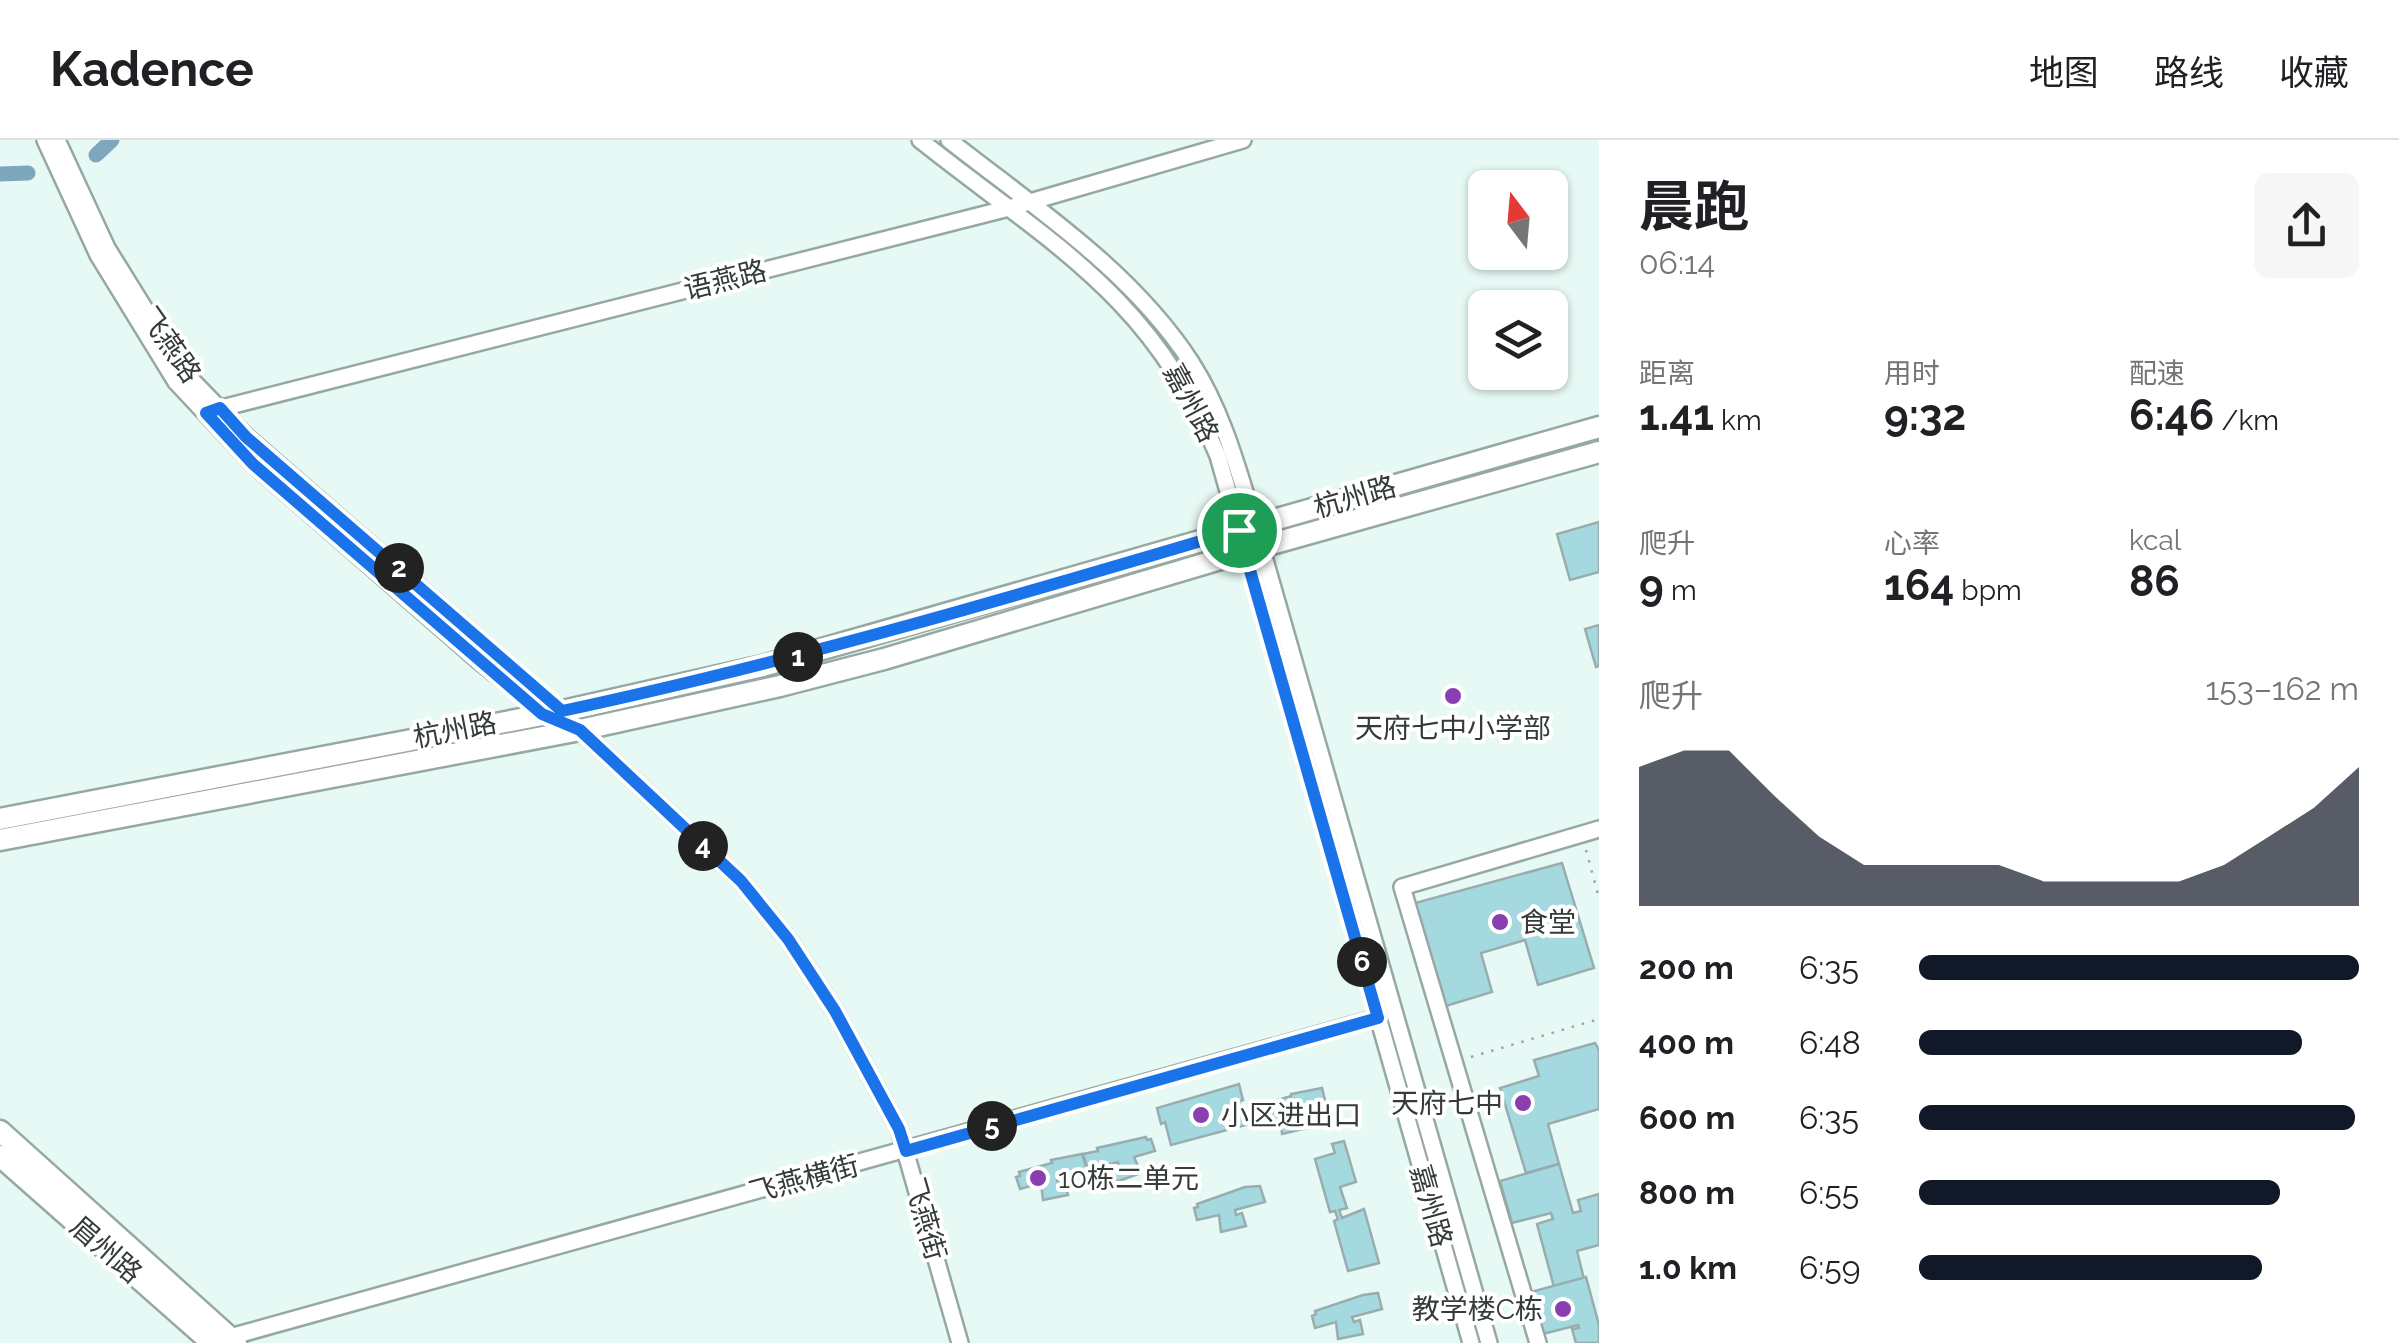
<!DOCTYPE html>
<html lang="zh">
<head>
<meta charset="utf-8">
<style>
	:root { --surface:#fff; --page:#f6f6f6; --text:#202124; --muted:#757577; --line:#e0e0e0; --accent:#111827 }
	body { margin:0; font-family:Raleway,"Noto Sans SC",sans-serif; background:var(--page); color:var(--text); height:100vh; display:flex; flex-direction:column; font-size:38px; white-space:nowrap }
	* { box-sizing:border-box; margin:0 }
	p { font-size:32px; color:var(--muted) }
	.icon { flex:none; width:55px; height:55px; fill:none; stroke:currentColor; stroke-width:2; stroke-linecap:round; stroke-linejoin:round }
	.map { position:relative; flex:1; overflow:hidden }
	.drawer { display:flex; flex-direction:column; background:var(--surface); width:800px }
	.drawer>* { flex:none }
	.needle { width:65px; rotate:344deg }
	.fabs { position:absolute; left:1468px; top:30px; display:grid; gap:20px }
	.fabs a { display:grid; place-items:center; width:100px; height:100px; border-radius:15px; background:var(--surface); box-shadow:0 2px 8px #0004; font-size:50px }
	.pin { position:absolute; display:grid; place-items:center; width:85px; height:85px; color:#fff; margin:-42px; border:5px solid #fff; border-radius:50%; box-shadow:0 2px 10px #0007 }
	.km { position:absolute; width:50px; height:50px; margin:-25px; border-radius:50%; background:#222; color:#fff; font-size:28px; line-height:50px; text-align:center }
	.round { display:grid; place-items:center; flex:none; width:105px; height:105px; border-radius:15px; background:var(--page) }
	.head { display:flex; align-items:center; justify-content:space-between; height:170px; padding:0 40px }
	h1 { font-size:55px; font-weight:700; line-height:75px }
	.figures { display:grid; grid-template-columns:repeat(3,1fr); gap:15px; height:170px; padding:10px 40px }
	.figures div { display:grid; align-content:center }
	.figures b { font-size:42px; font-weight:700 }
	.figures small { font-size:28px; font-weight:400 }
	.figures p { font-size:28px }
	.chart { height:280px; padding:20px 40px }
	.chart p { display:flex; justify-content:space-between }
	.chart svg { width:100%; height:180px; margin-top:10px; fill:var(--accent); opacity:.7 }
	ul { padding:0 40px; list-style:none; font-size:32px }
	li { display:grid; grid-template-columns:160px 120px 1fr; align-items:center; height:75px }
	li i { height:25px; border-radius:12px; background:var(--accent) }
	header { display:flex; align-items:center; gap:60px; box-sizing:border-box; height:140px; padding:0 50px; background:var(--surface); border-bottom:2px solid var(--line) }
	header strong { font-size:48px }
	nav { display:flex; gap:55px; margin-inline-start:auto; font-size:35px }
	main { display:flex; flex:1; min-height:0 }
	.map>svg:first-child { display:block }
	.lines { fill:none; stroke-linecap:round; stroke-linejoin:round }
	.canal { stroke:#7ea7be; stroke-width:15 }
	.building { fill:#a4d9e0; stroke:#99acae; stroke-width:2.5 }
	.minor-casing { stroke:#96a8a4; stroke-width:20 }
	.major-casing { stroke:#96a8a4; stroke-width:25 }
	.path { stroke:#9aa8a5; stroke-width:2.5; stroke-dasharray:2.5 8; stroke-linecap:butt }
	.minor { stroke:#fff; stroke-width:15 }
	.major { stroke:#fff; stroke-width:20 }
	.route-casing { stroke:#fff; stroke-width:20 }
	.route { stroke:#1a73e8; stroke-width:12 }
	.poi-dot { fill:#8a3fb1; stroke:#fff; stroke-width:4 }
	.labels { text-anchor:middle; dominant-baseline:central; stroke-width:8; stroke-linejoin:round; paint-order:stroke }
	.street-label { font-size:28px; fill:#343b39; stroke:#fff }
	.poi-label { font-size:28px; fill:#343b39; stroke:#fff; text-anchor:start }
</style>
</head>
<body>
<header>
<strong>Kadence</strong>
<nav><a>地图</a><a>路线</a><a>收藏</a></nav>
</header>
<main>
<div class="map">
<svg width="1599" height="1203" viewBox="0 0 1599 1203">
	<rect width="100%" height="100%" fill="#e6f9f4"/>
	<g class="lines">
		<g class="canal">
			<path d="M96 15 112 0"/>
			<path d="M0 34 28 33"/>
		</g>
	</g>
	<g class="building">
		<path d="M1599 382V432L1570 440 1557 394Z"/>
		<path d="M1599 485V526L1596 527 1585 489Z"/>
		<path d="M1562 723 1594 828 1538 845 1525 800 1481 813 1492 852 1446 866 1415 763Z"/>
		<path d="M1595 903 1599 910V969L1548 984 1559 1024 1526 1033 1500 948 1539 936 1534 920Z"/>
		<path d="M1239 944 1243 960 1239 962 1246 985 1171 1005 1165 982 1161 984 1157 968Z"/>
		<path d="M1322 948 1326 964 1296 972 1297 976 1304 975 1307 988 1282 994 1280 976 1259 982 1256 970 1260 969 1259 966 1291 956V954Z"/>
		<path d="M1146 997 1147 1000 1151 999 1155 1011 1134 1017 1141 1033 1116 1042 1113 1028 1119 1026 1118 1022 1088 1030 1083 1014 1098 1011 1097 1008Z"/>
		<path d="M1344 1001 1356 1042 1340 1047 1347 1068 1339 1070 1342 1078 1364 1069 1379 1123 1348 1131 1334 1081 1338 1079 1335 1071 1330 1072 1315 1019 1335 1013 1332 1004Z"/>
		<path d="M1082 1014 1087 1030 1057 1039 1058 1043 1064 1041 1068 1055 1043 1060 1041 1043 1020 1049 1016 1037 1020 1036 1019 1032 1052 1023 1051 1020Z"/>
		<path d="M1559 1024 1573 1073 1581 1071 1578 1060 1599 1054V1105L1577 1111 1584 1139 1554 1147 1537 1084 1553 1079 1551 1073 1512 1083 1500 1041Z"/>
		<path d="M1260 1046 1265 1062 1235 1070 1236 1075 1242 1073 1246 1086 1221 1092 1219 1075 1197 1080 1194 1068 1198 1067 1197 1064 1245 1047Z"/>
		<path d="M1586 1137 1599 1185V1203H1576L1572 1189 1579 1188 1578 1185 1539 1195 1527 1153Z"/>
		<path d="M1378 1153 1382 1169 1352 1177 1354 1182 1360 1180 1363 1194 1338 1199 1336 1182 1315 1188 1312 1176 1316 1174 1315 1171 1363 1155Z"/>
	</g>
	<g class="lines">
		<g class="minor-casing">
			<g id="minor">
				<path d="M45 0 98 115 176 242 253 324 480 522 548 576"/>
				<path d="M57 0 107 108 184 232 247 297 567 576"/>
				<path d="M920 0C1048 102 1152 155 1218 316L1471 1203"/>
				<path d="M949 0C1034 67 1130 129 1191 222 1223 272 1238 329 1255 385L1489 1203"/>
				<path d="M214 270 1009 68 1243 0"/>
				<path d="M580 590 741 741 788 799 835 871 899 989 960 1203"/>
				<path d="M230 1197 1377 878"/>
				<path d="M1538 1203 1402 747 1599 689"/>
			</g>
		</g>
		<g class="major-casing">
			<g id="major">
				<path d="M0 679 563 571 763 526 1599 287"/>
				<path d="M0 700 580 590 780 546 884 519 1261 407 1599 312"/>
				<path d="M0 991 236 1203"/>
				<path d="M0 1016 212 1203"/>
			</g>
		</g>
		<g class="path">
			<path d="M1586 710 1599 758"/>
			<path d="M1471 917 1599 879"/>
		</g>
		<use href="#minor" class="minor"/>
		<use href="#major" class="major"/>
	</g>
	<g class="lines">
		<g class="route-casing">
			<path id="route" d="M220 268 246 297 562 571C797 521 1026 453 1255 385L1261 407 1245 413 1378 878 906 1011 899 989 835 871 788 799 741 741 580 590 542 574 253 324 206 273Z"/>
		</g>
		<use href="#route" class="route"/>
	</g>
	<g class="poi-dot">
		<circle cx="1453" cy="556" r="10"/>
		<circle cx="1500" cy="782" r="10"/>
		<circle cx="1523" cy="963" r="10"/>
		<circle cx="1201" cy="975" r="10"/>
		<circle cx="1038" cy="1038" r="10"/>
		<circle cx="1563" cy="1169" r="10"/>
	</g>
	<g class="labels">
		<g class="street-label">
			<text transform="translate(725 140) rotate(-14)">语燕路</text>
			<text transform="translate(170 205) rotate(55)">飞燕路</text>
			<text transform="translate(1191 263) rotate(62)">嘉州路</text>
			<text transform="translate(1355 357) rotate(-16)">杭州路</text>
			<text transform="translate(455 590) rotate(-11)">杭州路</text>
			<text transform="translate(804 1039) rotate(-15)">飞燕横街</text>
			<text transform="translate(1431 1066) rotate(74)">嘉州路</text>
			<text transform="translate(925 1079) rotate(74)">飞燕街</text>
			<text transform="translate(106 1110) rotate(41)">眉州路</text>
		</g>
		<g class="poi-label">
			<text x="1453" y="588" text-anchor="middle">天府七中小学部</text>
			<text x="1520" y="782">食堂</text>
			<text x="1503" y="963" text-anchor="end">天府七中</text>
			<text x="1221" y="975">小区进出口</text>
			<text x="1058" y="1038">10栋二单元</text>
			<text x="1543" y="1169" text-anchor="end">教学楼C栋</text>
		</g>
	</g>
</svg>
<div class="fabs">
<a><svg class="needle" viewBox="-14 -14 28 28"><path d="M0-13l5 13h-10z" fill="#e53935"/><path d="M0 13l5-13h-10z" fill="#757577"/></svg></a>
<a><svg class="icon" aria-label="layers" viewBox="0 0 24 24"><path d="M12 4l9 5-9 5-9-5zM3 14l9 5 9-5"/></svg></a>
</div>
<div class="pin" style="left:1239px;top:390px;background:#1e9e55"><svg class="icon" aria-label="arrive" viewBox="0 0 24 24"><path d="M6 21V4h12l-3 4 3 4H6"/></svg></div>
<b class="km" style="left:798px;top:517px">1</b>
<b class="km" style="left:399px;top:428px">2</b>
<b class="km" style="left:703px;top:706px">4</b>
<b class="km" style="left:992px;top:986px">5</b>
<b class="km" style="left:1362px;top:822px">6</b>
</div>
<section class="drawer">
<div class="head"><div><h1>晨跑</h1><p>06:14</p></div><a class="round"><svg class="icon" aria-label="share" viewBox="0 0 24 24"><path d="M12 15V3M7 8l5-5 5 5M5 13v7h14v-7"/></svg></a></div>
<div class="figures">
<div><p>距离</p><b>1.41<small> km</small></b></div>
<div><p>用时</p><b>9:32</b></div>
<div><p>配速</p><b>6:46<small> /km</small></b></div>
</div>
<div class="figures">
<div><p>爬升</p><b>9<small> m</small></b></div>
<div><p>心率</p><b>164<small> bpm</small></b></div>
<div><p>kcal</p><b>86</b></div>
</div>
<div class="chart"><p><span>爬升</span>153–162 m</p>
<svg viewBox="0 0 160 44" preserveAspectRatio="none"><path d="M0 44V10L10 6L20 6L30 17L40 27L50 34L60 34L70 34L80 34L90 38L100 38L110 38L120 38L130 34L140 27L150 20L160 10V44z"/></svg>
</div>
<ul>
<li><b>200 m</b>6:35<i style="width:100%"></i></li>
<li><b>400 m</b>6:48<i style="width:87%"></i></li>
<li><b>600 m</b>6:35<i style="width:99%"></i></li>
<li><b>800 m</b>6:55<i style="width:82%"></i></li>
<li><b>1.0 km</b>6:59<i style="width:78%"></i></li>
</ul>
</section>
</main>
</body>
</html>
